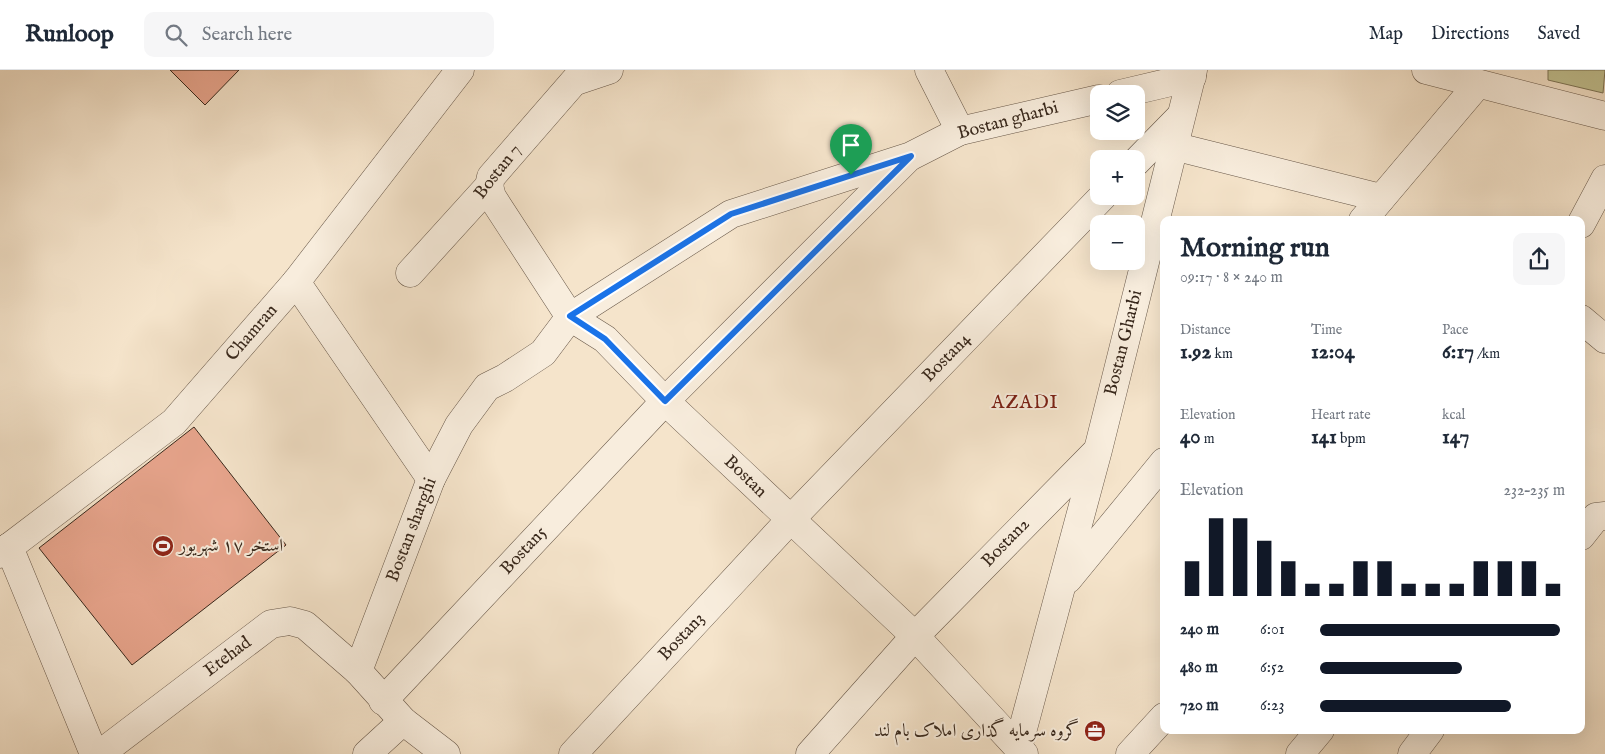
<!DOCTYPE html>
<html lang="en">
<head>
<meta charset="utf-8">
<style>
	:root { --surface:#fff; --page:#f6f6f7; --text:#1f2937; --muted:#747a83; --line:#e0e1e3; --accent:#111827 }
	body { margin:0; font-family:"IM FELL English",Amiri,serif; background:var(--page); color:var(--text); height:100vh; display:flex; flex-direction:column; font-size:19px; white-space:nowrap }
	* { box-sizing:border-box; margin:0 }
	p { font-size:16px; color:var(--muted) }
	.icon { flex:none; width:28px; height:28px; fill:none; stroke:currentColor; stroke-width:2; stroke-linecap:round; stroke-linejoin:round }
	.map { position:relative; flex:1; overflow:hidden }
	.sheet { position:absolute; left:1160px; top:146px; width:425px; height:518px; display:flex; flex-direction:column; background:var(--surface); border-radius:10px; box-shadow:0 5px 20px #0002 }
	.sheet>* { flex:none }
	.tools { position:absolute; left:1090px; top:15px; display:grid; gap:10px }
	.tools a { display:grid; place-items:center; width:55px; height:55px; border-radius:10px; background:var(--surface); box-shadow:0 5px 20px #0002; font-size:25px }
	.pin { position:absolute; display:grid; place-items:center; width:42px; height:42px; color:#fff; margin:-51px -21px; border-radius:50% 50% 50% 0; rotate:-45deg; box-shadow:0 0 5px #0007 }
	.pin .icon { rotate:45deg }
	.round { display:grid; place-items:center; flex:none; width:52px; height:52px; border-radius:10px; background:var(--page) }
	.summary { display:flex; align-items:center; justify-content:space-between; height:85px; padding:0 20px }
	h1 { font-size:28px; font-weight:700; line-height:38px }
	.stats { display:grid; grid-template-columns:repeat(3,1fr); gap:8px; height:85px; padding:5px 20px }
	.stats div { display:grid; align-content:center }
	.stats b { font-size:21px; font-weight:700 }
	.stats small { font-size:14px; font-weight:400 }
	.stats p { font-size:14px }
	.chart { height:140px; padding:10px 20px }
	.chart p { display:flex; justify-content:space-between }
	.chart svg { width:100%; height:90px; margin-top:5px; stroke:var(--accent); stroke-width:6 }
	ul { padding:0 20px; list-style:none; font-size:16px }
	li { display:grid; grid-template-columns:80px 60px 1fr; align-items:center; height:38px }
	li i { height:12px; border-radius:6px; background:var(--accent) }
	header { display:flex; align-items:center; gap:30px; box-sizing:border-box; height:70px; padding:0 25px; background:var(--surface); border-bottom:1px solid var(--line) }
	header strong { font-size:24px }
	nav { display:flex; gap:28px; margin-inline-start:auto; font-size:18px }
	.search { width:350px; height:45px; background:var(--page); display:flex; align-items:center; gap:12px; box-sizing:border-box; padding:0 18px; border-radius:10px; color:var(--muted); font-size:19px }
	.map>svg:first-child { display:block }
	.green { fill:#c2c292; stroke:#7d7557 }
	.building { fill:#e8a58d; stroke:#38281c }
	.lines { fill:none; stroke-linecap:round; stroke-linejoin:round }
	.minor-casing { stroke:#675748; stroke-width:29 }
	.minor { stroke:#f8eddd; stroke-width:28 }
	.route-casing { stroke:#fff; stroke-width:10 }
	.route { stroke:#1a73e8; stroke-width:6 }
	.labels { text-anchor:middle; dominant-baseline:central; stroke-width:4; stroke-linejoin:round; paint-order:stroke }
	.street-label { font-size:18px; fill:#38281c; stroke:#f8eddd }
	.poi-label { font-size:18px; fill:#38281c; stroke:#f8eddd; text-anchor:start }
	.neighbourhood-label { font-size:19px; letter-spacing:1px; fill:#7a1f14; stroke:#f8eddd }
</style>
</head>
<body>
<header>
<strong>Runloop</strong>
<div class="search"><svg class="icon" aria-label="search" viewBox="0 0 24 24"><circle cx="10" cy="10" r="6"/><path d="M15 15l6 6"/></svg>Search here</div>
<nav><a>Map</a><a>Directions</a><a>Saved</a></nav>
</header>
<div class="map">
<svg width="1605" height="684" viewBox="0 0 1605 684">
	<rect width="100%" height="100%" fill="#f5e4cb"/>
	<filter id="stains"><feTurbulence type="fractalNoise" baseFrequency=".004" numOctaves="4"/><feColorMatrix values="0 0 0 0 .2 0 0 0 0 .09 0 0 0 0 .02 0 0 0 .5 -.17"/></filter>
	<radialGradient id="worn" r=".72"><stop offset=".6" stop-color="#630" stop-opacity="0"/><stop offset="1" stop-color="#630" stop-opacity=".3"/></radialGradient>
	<path class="green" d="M1548 0H1605L1603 23 1548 10Z"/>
	<g class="building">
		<path d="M170 0H239L205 35Z"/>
		<path d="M194 357 286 475 132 595 39 478Z"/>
	</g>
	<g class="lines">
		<g class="minor-casing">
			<g id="minor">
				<path d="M929 0 960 61"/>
				<path d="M1426 0 1605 46"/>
				<path d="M576 11 609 0"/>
				<path d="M1120 24 1192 7"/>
				<path d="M1173 76 1381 128"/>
				<path d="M1136 92 1180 47"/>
				<path d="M489 116 492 127 570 247 605 269 665 331 915 566 1024 684"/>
				<path d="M1363 150 1478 14"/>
				<path d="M1581 154 1605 109"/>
				<path d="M410 203 489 116 491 107 584 0"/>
				<path d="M296 212 431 409"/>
				<path d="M1581 249 1605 269"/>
				<path d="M1581 466 1596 447 1605 446"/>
				<path d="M9 477 94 684"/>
				<path d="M0 484 174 352 296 212 460 0"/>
				<path d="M1068 509 1164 392"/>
				<path d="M358 601 431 409 459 355 487 317 505 308 543 283 570 247 731 144 911 86 960 61 1099 29"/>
				<path d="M383 631 665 331 907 89"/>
				<path d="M1018 677 1098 380 1193 0"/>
				<path d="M100 684 271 554 290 551 305 555 358 601 403 651 446 684"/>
				<path d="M367 684 403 651"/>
				<path d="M573 684 790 450 1103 126"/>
				<path d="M810 684 915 566 1097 381"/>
				<path d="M1130 684 1164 647"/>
				<path d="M1300 684 1320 660"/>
				<path d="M1412 684 1430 660"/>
			</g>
		</g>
		<use href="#minor" class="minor"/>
	</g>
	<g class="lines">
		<g class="route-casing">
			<path id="route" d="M911 86 665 331 605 269 570 246 731 144Z"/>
		</g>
		<use href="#route" class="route"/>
	</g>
	<defs>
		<g id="stadium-disc" transform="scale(1.125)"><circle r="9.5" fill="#8f2418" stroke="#f8eddd"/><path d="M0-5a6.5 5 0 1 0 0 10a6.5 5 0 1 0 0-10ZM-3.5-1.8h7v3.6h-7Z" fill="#fff"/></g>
		<g id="office-disc" transform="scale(1.125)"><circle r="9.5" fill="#8f2418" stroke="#f8eddd"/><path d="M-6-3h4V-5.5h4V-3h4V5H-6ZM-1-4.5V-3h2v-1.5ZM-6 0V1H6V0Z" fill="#fff"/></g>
	</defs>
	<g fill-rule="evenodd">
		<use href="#stadium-disc" x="163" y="476"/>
		<use href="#office-disc" x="1095" y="661"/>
	</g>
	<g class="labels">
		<g class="street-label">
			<text transform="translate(1008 51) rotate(-15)">Bostan gharbi</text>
			<text transform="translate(498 102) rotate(-52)">Bostan 7</text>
			<text transform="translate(252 263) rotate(-49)">Chamran</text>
			<text transform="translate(1124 273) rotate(-76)">Bostan Gharbi</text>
			<text transform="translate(947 288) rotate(-46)">Bostan4</text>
			<text transform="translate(745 407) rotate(44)">Bostan</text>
			<text transform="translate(412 460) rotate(-69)">Bostan sharghi</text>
			<text transform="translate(1006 473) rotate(-46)">Bostan2</text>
			<text transform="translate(524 481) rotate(-47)">Bostan5</text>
			<text transform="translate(682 567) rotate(-47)">Bostan3</text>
			<text transform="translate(228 587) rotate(-37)">Etehad</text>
		</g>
		<g class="poi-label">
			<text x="179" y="476">استخر ١٧ شهریور</text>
			<text x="1079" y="661" text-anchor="end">گروه سرمایه گذاری املاک بام لند</text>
		</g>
		<g class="neighbourhood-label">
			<text x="1025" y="333">AZADI</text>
		</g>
	</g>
	<rect width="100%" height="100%" filter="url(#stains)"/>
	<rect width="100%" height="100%" fill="url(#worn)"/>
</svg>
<div class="tools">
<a><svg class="icon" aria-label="layers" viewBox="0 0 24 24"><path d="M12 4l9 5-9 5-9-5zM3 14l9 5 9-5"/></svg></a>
<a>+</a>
<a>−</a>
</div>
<div class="pin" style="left:851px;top:105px;background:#1e9e55"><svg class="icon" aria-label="arrive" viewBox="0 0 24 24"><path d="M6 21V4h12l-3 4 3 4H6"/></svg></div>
<section class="sheet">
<div class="summary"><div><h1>Morning run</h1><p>09:17 · 8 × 240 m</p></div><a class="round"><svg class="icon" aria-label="share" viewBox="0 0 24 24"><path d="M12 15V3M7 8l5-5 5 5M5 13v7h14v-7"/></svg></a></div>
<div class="stats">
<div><p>Distance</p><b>1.92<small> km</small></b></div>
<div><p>Time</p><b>12:04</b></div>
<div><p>Pace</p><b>6:17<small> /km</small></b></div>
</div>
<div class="stats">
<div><p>Elevation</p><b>40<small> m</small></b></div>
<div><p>Heart rate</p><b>141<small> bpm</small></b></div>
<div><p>kcal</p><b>147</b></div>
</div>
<div class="chart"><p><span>Elevation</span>232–235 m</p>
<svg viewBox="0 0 160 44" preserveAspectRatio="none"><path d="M5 44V27M15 44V6M25 44V6M35 44V17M45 44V27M55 44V38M65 44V38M75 44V27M85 44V27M95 44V38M105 44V38M115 44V38M125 44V27M135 44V27M145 44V27M155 44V38"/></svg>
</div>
<ul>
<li><b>240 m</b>6:01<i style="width:98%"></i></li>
<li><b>480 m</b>6:52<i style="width:58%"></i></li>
<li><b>720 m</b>6:23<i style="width:78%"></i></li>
</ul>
</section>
</div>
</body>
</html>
